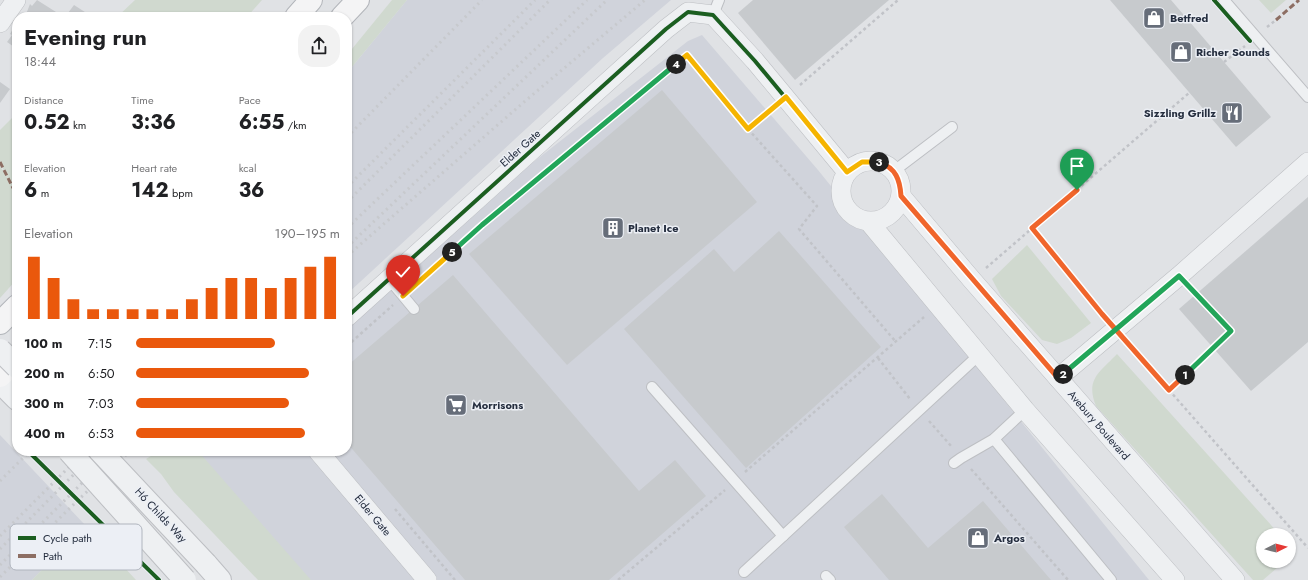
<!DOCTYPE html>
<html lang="en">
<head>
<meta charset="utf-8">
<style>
	:root { --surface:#fff; --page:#f2f2f2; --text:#202124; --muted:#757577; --accent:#ea580c }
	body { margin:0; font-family:Jost,sans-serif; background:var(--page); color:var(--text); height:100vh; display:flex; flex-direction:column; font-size:15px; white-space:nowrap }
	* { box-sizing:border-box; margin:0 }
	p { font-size:13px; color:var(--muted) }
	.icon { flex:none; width:22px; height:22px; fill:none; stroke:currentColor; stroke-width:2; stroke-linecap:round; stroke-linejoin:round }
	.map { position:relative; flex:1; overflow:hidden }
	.side { position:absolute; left:12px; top:12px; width:340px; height:444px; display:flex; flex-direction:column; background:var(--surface); border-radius:16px; box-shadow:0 1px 3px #0004 }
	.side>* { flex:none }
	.needle { width:26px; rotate:84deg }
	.fabs { position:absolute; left:1256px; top:528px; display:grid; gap:8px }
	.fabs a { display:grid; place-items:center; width:40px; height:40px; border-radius:50%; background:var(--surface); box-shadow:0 1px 3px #0004; font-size:20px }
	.pin { position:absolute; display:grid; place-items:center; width:34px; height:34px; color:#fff; margin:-41px -17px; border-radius:50% 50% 50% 0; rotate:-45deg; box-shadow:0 0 4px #0007 }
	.pin .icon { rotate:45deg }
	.km { position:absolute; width:20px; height:20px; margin:-10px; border-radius:50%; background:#222; color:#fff; font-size:11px; line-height:20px; text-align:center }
	.round { display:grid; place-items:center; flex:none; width:42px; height:42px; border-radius:16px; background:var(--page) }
	.headline { display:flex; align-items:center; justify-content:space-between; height:68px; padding:0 12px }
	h1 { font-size:22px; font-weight:700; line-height:30px }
	.stats { display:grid; grid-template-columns:repeat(3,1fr); gap:6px; height:68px; padding:4px 12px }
	.stats div { display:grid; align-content:center }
	.stats b { font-size:20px; font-weight:700 }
	.stats small { font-size:11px; font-weight:400 }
	.stats p { font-size:11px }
	.chart { height:112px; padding:8px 12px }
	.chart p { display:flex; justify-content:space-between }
	.chart svg { width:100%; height:72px; margin-top:4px; stroke:var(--accent); stroke-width:6 }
	ul { padding:0 12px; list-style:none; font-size:13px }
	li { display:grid; grid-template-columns:64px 48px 1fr; align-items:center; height:30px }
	li i { height:10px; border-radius:5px; background:var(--accent) }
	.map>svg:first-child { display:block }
	.built { fill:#d0d3db }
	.green { fill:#d0d9cf }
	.building { fill:#c7cacd }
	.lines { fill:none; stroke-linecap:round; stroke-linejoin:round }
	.service-casing { stroke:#bdbfc3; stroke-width:12 }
	.minor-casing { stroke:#bdbfc3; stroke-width:20 }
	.tertiary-casing { stroke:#bdbfc3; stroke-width:24 }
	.trunk-casing { stroke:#b2b5ba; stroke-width:24 }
	.path { stroke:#c1c3c8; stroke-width:2.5; stroke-dasharray:3 3; stroke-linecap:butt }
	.service { stroke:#eef0f2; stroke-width:10 }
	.minor { stroke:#eef0f2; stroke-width:19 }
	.tertiary { stroke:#eef0f2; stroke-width:22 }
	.trunk { stroke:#f4f4f5; stroke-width:22 }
	.rail { stroke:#c7c9cd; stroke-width:3; stroke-dasharray:2 4; stroke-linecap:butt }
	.tertiary-bridge-casing { stroke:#bdbfc3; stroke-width:24; stroke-linecap:butt }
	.tertiary-bridge { stroke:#eef0f2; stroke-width:22 }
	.quiet { stroke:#8d6e63; stroke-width:3; stroke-dasharray:6 3; stroke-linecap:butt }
	.cycleway-casing { stroke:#eceff5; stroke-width:6 }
	.cycleway { stroke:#1b5e20; stroke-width:4 }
	.split-1-casing { stroke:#fff; stroke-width:8 }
	.split-2-casing { stroke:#fff; stroke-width:8 }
	.split-3-casing { stroke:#fff; stroke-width:8 }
	.split-4-casing { stroke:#fff; stroke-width:8 }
	.split-5-casing { stroke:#fff; stroke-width:8 }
	.split-6-casing { stroke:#fff; stroke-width:8 }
	.split-1 { stroke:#f0652b; stroke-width:5 }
	.split-2 { stroke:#22a559; stroke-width:5 }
	.split-3 { stroke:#f0652b; stroke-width:5 }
	.split-4 { stroke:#f5b400; stroke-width:5 }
	.split-5 { stroke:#22a559; stroke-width:5 }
	.split-6 { stroke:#f5b400; stroke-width:5 }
	.labels { text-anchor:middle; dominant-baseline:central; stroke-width:3; stroke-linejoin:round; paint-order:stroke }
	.poi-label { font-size:11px; font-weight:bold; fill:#252e3f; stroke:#eceff5; text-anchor:start }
	.street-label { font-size:11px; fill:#252e3f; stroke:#eceff5 }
	.key { fill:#eceff5; stroke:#b0b5be; stroke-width:1 }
	.key-label { font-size:11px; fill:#252e3f }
</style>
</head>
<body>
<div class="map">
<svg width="1308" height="580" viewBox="0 0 1308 580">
	<rect width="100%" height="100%" fill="#e0e2e5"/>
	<g class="built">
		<path d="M407 0H671L603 58 347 294V73Z"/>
		<path d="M702 35 818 170 1149 580H302L197 460 207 451H347V326L508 182 688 41Z"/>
		<path d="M0 435 85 525 32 580H0Z"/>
	</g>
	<g class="green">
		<path d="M135 0H262L247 17H117Z"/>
		<path d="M392 0H407L347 73V55Z"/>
		<path d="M1259 0H1286L1271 13Z"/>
		<path d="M17 113V279L0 298V166L9 180 0 163V130Z"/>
		<path d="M1027 245 1091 323 1071 338 1057 344 1042 340 1001 296 992 279Z"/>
		<path d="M1117 354 1280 535H1263V561H1285L1263 580H1253L1096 406C1085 379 1100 372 1117 354Z"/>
		<path d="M159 451H198L311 580H258L174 492 161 474 146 459Z"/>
		<path d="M85 525 136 580H32Z"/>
	</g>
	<g class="building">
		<path d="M37 0 56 12 52 17H25L30 4 32 6Z"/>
		<path d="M753 0H889L795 80 738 13Z"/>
		<path d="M1110 0H1171L1271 117 1236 147Z"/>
		<path d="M74 5 88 14 86 17H65Z"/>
		<path d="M14 27 17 30V49L7 42 12 35 10 34Z"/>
		<path d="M0 82 10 89 0 103Z"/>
		<path d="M662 90 757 202 567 365 469 254Z"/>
		<path d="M1308 197V342L1251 391 1179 309Z"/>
		<path d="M779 231 881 347 746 468 624 329 714 249 734 272Z"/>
		<path d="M453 275 639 491 675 460 706 496 609 580H465L347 443V366Z"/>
		<path d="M882 494 928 548 983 501 1051 580H889L844 527Z"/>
	</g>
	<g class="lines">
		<g class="service-casing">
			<g id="service">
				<path d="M1224 0 1308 97"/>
				<path d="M713 15 719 0"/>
				<path d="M894 171 952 127"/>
				<path d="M389 279 414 309"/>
				<path d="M652 387 783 536"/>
				<path d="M994 439 1111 580"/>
				<path d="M954 463 961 458 994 439 1025 410"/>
				<path d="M744 572 980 354"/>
				<path d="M826 576 830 580"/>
			</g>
		</g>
		<g class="minor-casing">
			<g id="minor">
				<path d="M0 23 16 0"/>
				<circle cx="871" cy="191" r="30"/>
				<path d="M901 196 972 280 1235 580"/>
				<path d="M869 222 1025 410 1175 580"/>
				<path d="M347 317 666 29 688 12 713 15 755 61 847 172"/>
				<path d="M1058 378 1179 276 1308 162"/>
				<path d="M318 451 427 580"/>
			</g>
		</g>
		<g class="tertiary-casing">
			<g id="tertiary">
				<path d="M0 382 17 399"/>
				<path d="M206 564 220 580"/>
			</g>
		</g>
		<g class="trunk-casing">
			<g id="trunk">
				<path d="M296 17 311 0"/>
				<path d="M342 17 358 0"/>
				<path d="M0 323 17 306"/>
				<path d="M0 376 17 359"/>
			</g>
		</g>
		<g class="path">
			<path d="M1267 27 1276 20"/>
			<path d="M1224 62 1245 46"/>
			<path d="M800 85 898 0"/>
			<path d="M748 129 817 206 799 229 896 342"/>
			<path d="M986 268 1189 93"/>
			<path d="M414 286 482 225 687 55 748 129 771 110"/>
			<path d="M347 346 393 305"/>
			<path d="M878 358 910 399"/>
			<path d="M1169 390 1308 548"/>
			<path d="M929 421 952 447"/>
			<path d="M971 469 1068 580"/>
			<path d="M745 472 924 317"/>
			<path d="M395 509 455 580"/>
			<path d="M618 580 725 490"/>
		</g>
		<use href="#service" class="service"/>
		<use href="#minor" class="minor"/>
		<use href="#tertiary" class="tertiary"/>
		<use href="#trunk" class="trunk"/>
		<g class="rail">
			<path d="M347 137 482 0"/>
			<path d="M347 187 535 0"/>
			<path d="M347 202 550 0"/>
			<path d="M347 228 587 0"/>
			<path d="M347 247 607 0"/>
			<path d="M347 256 524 102 645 0"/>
			<path d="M0 481 30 451"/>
			<path d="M0 536 85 451"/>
			<path d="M0 549 97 451"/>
			<path d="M0 565 114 451"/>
			<path d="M0 577 75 503 130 451"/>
		</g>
		<g class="tertiary-bridge-casing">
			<g id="tertiary-bridge">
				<path d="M0 350 17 367"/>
				<path d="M69 451 185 580"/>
				<path d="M100 451 206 564"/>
			</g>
		</g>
		<use href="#tertiary-bridge" class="tertiary-bridge"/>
		<g class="quiet">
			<path d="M1276 20 1299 0"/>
			<path d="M0 162 13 188"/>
		</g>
		<g class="cycleway-casing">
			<g id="cycleway">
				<path d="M1214 0 1250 41"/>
				<path d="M1032 228 1102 314 1169 390 1231 331 1179 276"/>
				<path d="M347 317 666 29 688 12 713 15 755 61 847 172"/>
				<path d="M28 451 159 580"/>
			</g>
		</g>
		<use href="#cycleway" class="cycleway"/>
	</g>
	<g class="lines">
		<g class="split-1-casing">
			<path id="split-1" d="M1077 190 1032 228 1102 314 1169 390 1185 375"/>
		</g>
		<g class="split-2-casing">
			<path id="split-2" d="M1063 374 1179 276 1231 331 1185 375"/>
		</g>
		<g class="split-3-casing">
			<path id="split-3" d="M879 162C896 168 900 180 901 196L1058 378 1063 374"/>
		</g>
		<g class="split-4-casing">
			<path id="split-4" d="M676 64 687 55 748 129 786 97 847 172 862 162H879"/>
		</g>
		<g class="split-5-casing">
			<path id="split-5" d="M452 252 482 225 676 64"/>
		</g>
		<g class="split-6-casing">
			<path id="split-6" d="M403 296 452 252"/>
		</g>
		<use href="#split-1" class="split-1"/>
		<use href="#split-2" class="split-2"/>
		<use href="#split-3" class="split-3"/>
		<use href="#split-4" class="split-4"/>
		<use href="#split-5" class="split-5"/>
		<use href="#split-6" class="split-6"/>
	</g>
	<defs>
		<g id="shop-square" transform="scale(1.15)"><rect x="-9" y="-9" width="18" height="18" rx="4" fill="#666d79" stroke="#eceff5"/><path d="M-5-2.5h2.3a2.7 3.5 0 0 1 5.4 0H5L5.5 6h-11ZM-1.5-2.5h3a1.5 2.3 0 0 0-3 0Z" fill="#fff"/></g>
		<g id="restaurant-square" transform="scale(1.15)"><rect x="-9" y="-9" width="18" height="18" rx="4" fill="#666d79" stroke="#eceff5"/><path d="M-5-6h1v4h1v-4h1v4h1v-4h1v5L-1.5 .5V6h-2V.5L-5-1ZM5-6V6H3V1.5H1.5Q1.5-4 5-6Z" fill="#fff"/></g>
		<g id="building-square" transform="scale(1.15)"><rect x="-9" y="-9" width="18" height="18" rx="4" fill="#666d79" stroke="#eceff5"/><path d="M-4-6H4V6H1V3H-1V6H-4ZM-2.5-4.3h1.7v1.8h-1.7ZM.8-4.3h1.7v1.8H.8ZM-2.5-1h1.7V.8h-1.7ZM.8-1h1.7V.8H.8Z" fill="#fff"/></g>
		<g id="supermarket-square" transform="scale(1.15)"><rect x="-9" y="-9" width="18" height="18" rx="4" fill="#666d79" stroke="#eceff5"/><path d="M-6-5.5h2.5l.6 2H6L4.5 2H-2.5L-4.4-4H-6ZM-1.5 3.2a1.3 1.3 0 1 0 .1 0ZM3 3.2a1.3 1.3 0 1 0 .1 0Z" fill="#fff"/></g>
	</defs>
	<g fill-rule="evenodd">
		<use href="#shop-square" x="1154" y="18"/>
		<use href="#shop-square" x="1181" y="52"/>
		<use href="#restaurant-square" x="1232" y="113"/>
		<use href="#building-square" x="613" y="228"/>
		<use href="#supermarket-square" x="456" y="405"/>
		<use href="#shop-square" x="978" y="538"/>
	</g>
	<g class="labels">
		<g class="poi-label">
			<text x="1170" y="18">Betfred</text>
			<text x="1196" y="52">Richer Sounds</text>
			<text x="1216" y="113" text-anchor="end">Sizzling Grillz</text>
			<text x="628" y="228">Planet Ice</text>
			<text x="472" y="405">Morrisons</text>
			<text x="994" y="538">Argos</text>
		</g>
		<g class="street-label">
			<text transform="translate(520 148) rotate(-42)">Elder Gate</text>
			<text transform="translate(1099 425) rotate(49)">Avebury Boulevard</text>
			<text transform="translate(161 515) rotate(47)">H6 Childs Way</text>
			<text transform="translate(373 515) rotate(50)">Elder Gate</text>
		</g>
	</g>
	<rect x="10" y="524" width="132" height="46" rx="6" class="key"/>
	<rect x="18" y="536" width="18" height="4" fill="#1b5e20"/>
	<rect x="18" y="554" width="18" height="4" fill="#8d6e63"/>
	<g class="key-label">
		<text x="43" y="542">Cycle path</text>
		<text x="43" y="560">Path</text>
	</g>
</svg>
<div class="fabs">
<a><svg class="needle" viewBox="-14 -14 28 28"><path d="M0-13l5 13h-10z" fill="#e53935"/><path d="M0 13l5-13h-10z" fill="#757577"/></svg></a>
</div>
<div class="pin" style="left:1077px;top:190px;background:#1e9e55"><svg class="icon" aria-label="arrive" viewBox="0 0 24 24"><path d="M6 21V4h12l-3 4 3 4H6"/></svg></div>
<div class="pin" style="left:403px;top:296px;background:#d93025"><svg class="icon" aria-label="check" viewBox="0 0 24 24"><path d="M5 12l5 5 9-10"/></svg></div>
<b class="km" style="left:1185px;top:375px">1</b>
<b class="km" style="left:1063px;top:374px">2</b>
<b class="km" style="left:879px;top:162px">3</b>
<b class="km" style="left:676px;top:64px">4</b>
<b class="km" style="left:452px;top:252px">5</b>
<section class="side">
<div class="headline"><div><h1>Evening run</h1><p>18:44</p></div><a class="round"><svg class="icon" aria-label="share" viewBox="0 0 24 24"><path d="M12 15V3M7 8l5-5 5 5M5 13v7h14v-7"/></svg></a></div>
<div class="stats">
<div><p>Distance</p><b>0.52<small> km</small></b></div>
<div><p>Time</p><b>3:36</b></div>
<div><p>Pace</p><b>6:55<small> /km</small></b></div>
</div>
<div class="stats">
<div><p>Elevation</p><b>6<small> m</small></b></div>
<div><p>Heart rate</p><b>142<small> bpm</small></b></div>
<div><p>kcal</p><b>36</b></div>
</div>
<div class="chart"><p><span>Elevation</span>190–195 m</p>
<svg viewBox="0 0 160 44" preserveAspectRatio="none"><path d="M5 44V6M15 44V19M25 44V32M35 44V38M45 44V38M55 44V38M65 44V38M75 44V38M85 44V32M95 44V25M105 44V19M115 44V19M125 44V25M135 44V19M145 44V12M155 44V6"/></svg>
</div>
<ul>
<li><b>100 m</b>7:15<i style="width:68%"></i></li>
<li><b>200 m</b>6:50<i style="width:85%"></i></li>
<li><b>300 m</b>7:03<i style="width:75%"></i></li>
<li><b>400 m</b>6:53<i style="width:83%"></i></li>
</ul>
</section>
</div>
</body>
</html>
